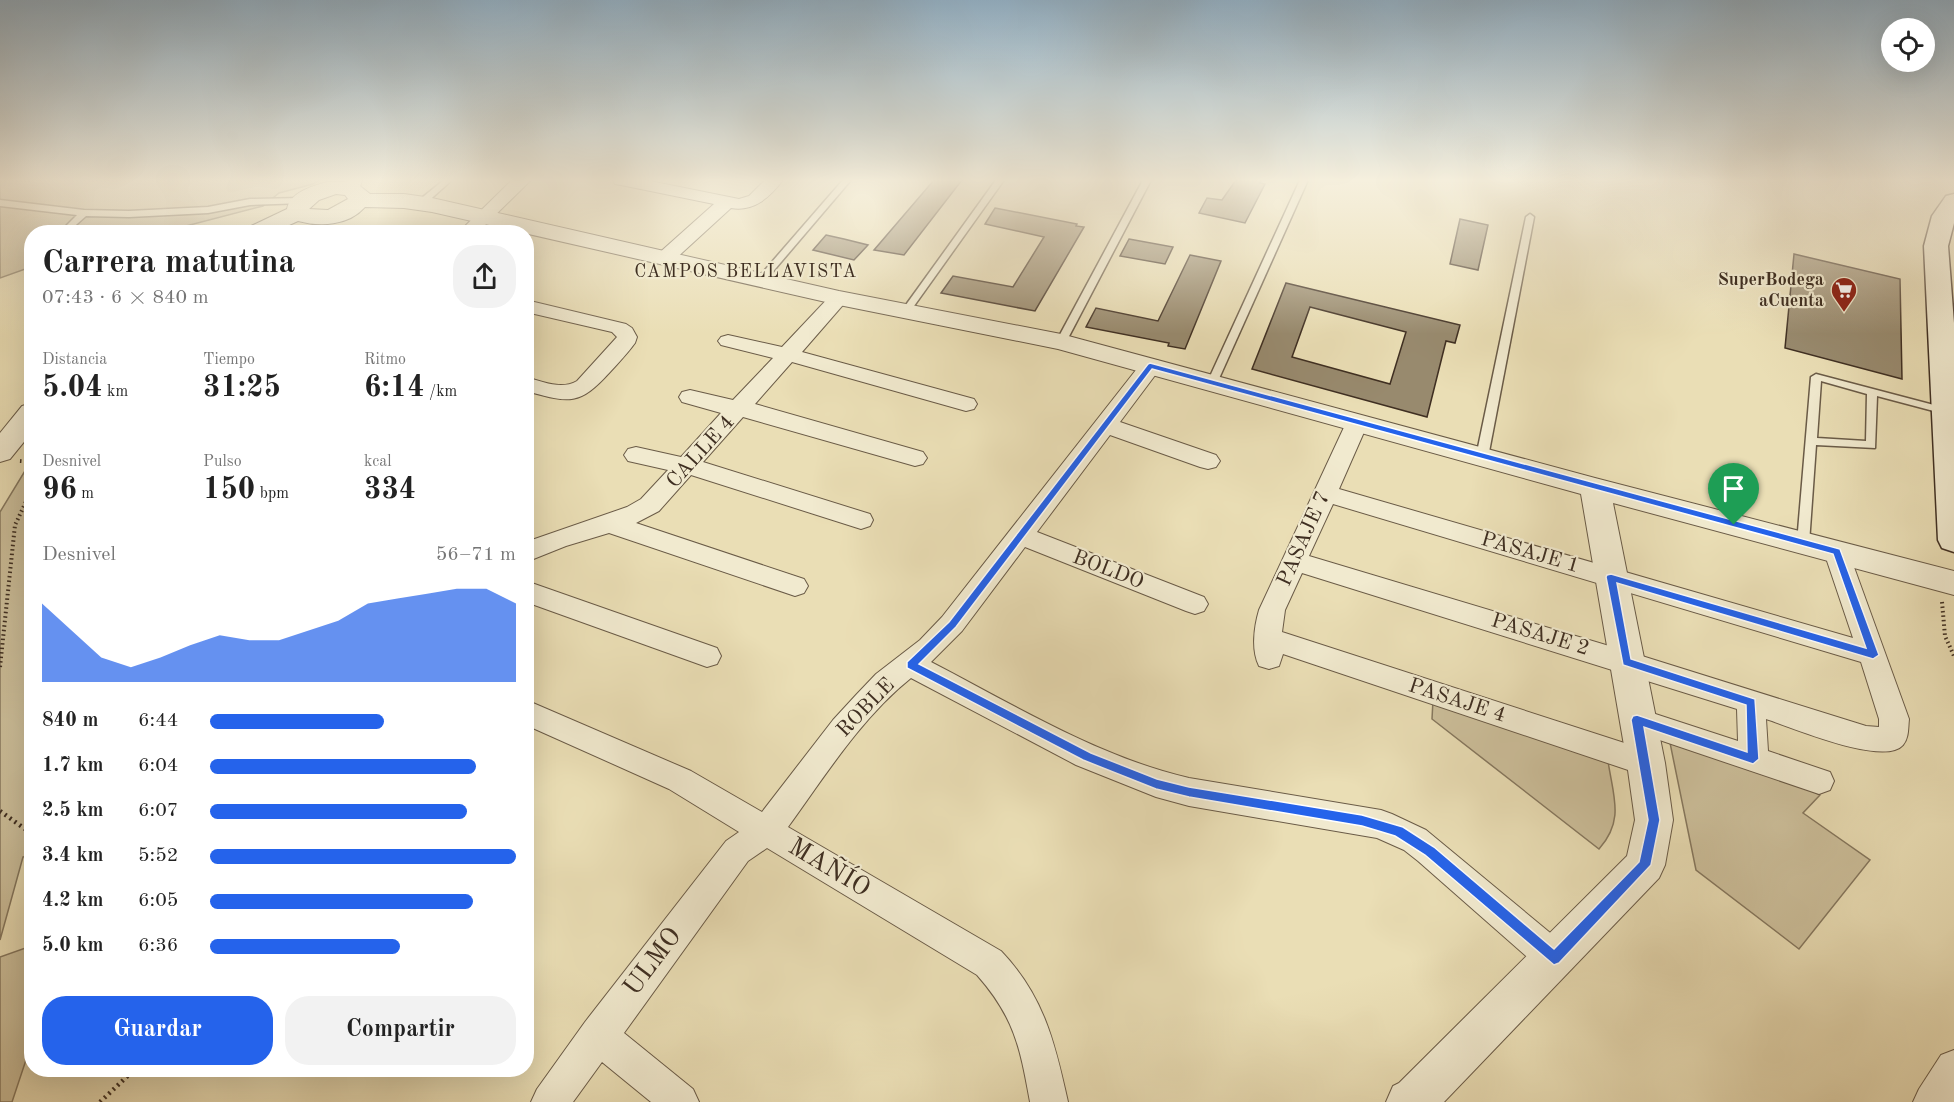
<!DOCTYPE html>
<html lang="es">
<head>
<meta charset="utf-8">
<style>
	:root { --surface:#fff; --page:#f2f2f2; --text:#222; --muted:#767676; --accent:#2563eb }
	body { margin:0; font-family:"Old Standard TT",serif; background:var(--page); color:var(--text); height:100vh; display:flex; flex-direction:column; font-size:22px; white-space:nowrap }
	* { box-sizing:border-box; margin:0 }
	p { font-size:20px; color:var(--muted) }
	.icon { flex:none; width:33px; height:33px; fill:none; stroke:currentColor; stroke-width:2; stroke-linecap:round; stroke-linejoin:round }
	.map { position:relative; flex:1; overflow:hidden }
	.panel { position:absolute; left:24px; top:225px; width:510px; height:852px; display:flex; flex-direction:column; background:var(--surface); border-radius:24px; box-shadow:0 6px 24px #0002 }
	.panel>* { flex:none }
	.controls { position:absolute; left:1881px; top:18px; display:grid; gap:12px }
	.controls a { display:grid; place-items:center; width:54px; height:54px; border-radius:50%; background:var(--surface); box-shadow:0 6px 24px #0002; font-size:30px }
	.pin { position:absolute; display:grid; place-items:center; width:51px; height:51px; color:#fff; margin:-62px -26px; border-radius:50% 50% 50% 0; rotate:-45deg; box-shadow:0 0 6px #0007 }
	.pin .icon { rotate:45deg }
	.round { display:grid; place-items:center; flex:none; width:63px; height:63px; border-radius:24px; background:var(--page) }
	.headline { display:flex; align-items:center; justify-content:space-between; height:102px; padding:0 18px }
	h1 { font-size:33px; font-weight:600; line-height:45px }
	.figures { display:grid; grid-template-columns:repeat(3,1fr); gap:9px; height:102px; padding:6px 18px }
	.figures div { display:grid; align-content:center }
	.figures b { font-size:30px; font-weight:600 }
	.figures small { font-size:16px; font-weight:400 }
	.figures p { font-size:16px }
	.chart { height:168px; padding:12px 18px }
	.chart p { display:flex; justify-content:space-between }
	.chart svg { width:100%; height:108px; margin-top:6px; fill:var(--accent); opacity:.7 }
	.primary-button { display:flex; gap:12px; margin-top:auto; padding:12px 18px }
	.primary-button a { flex:1; height:69px; border-radius:24px; background:var(--accent); color:#fff; font-size:24px; font-weight:600; line-height:69px; text-align:center }
	.primary-button a+a { background:var(--page); color:var(--text) }
	ul { padding:0 18px; list-style:none; font-size:20px }
	li { display:grid; grid-template-columns:96px 72px 1fr; align-items:center; height:45px }
	li i { height:15px; border-radius:8px; background:var(--accent) }
	.map>svg:first-child { display:block }
	.green { fill:#cdc09c; stroke:#86785f; stroke-width:1.5 }
	.building { fill:#988a6e; stroke:#3f2f22; stroke-width:1.5; fill-rule:evenodd }
	.lines { fill:none; stroke-linecap:round; stroke-linejoin:round }
	.service-casing { stroke:#6a5b47; stroke-width:3 }
	.minor-casing { stroke:#6a5b47; stroke-width:2 }
	.tertiary-casing { stroke:#6a5b47; stroke-width:2 }
	.secondary-casing { stroke:#3f2f22; stroke-width:3 }
	.path-far1 { stroke:#3f2f22; stroke-width:4; stroke-dasharray:1.5 3; stroke-linecap:butt }
	.path { stroke:#3f2f22; stroke-width:4.5; stroke-dasharray:2 4; stroke-linecap:butt }
	.service { fill:#f1eacf; fill-rule:evenodd }
	.minor { fill:#f1eacf; fill-rule:evenodd }
	.tertiary { fill:#f1eacf; fill-rule:evenodd }
	.secondary { fill:#f1eacf; fill-rule:evenodd }
	.route { fill:#2563eb; stroke:#fff; stroke-width:1.5; fill-rule:evenodd }
	.labels { text-anchor:middle; dominant-baseline:central; stroke-width:4.5; stroke-linejoin:round; paint-order:stroke }
	.far-neighbourhood-label { font-size:18px; letter-spacing:1.5px; fill:#3f2f22; stroke:#f1eacf }
	.far-poi-label { font-size:18px; font-weight:bold; fill:#3f2f22; stroke:#f1eacf; text-anchor:end }
	.street-label { font-size:21px; fill:#3f2f22; stroke:#f1eacf }
	.near-street-label { font-size:26px; fill:#3f2f22; stroke:#f1eacf }
</style>
</head>
<body>
<div class="map">
<svg width="1954" height="1102" viewBox="0 0 1954 1102">
	<rect width="100%" height="100%" fill="#eadeb5"/>
	<filter id="stains"><feTurbulence type="fractalNoise" baseFrequency=".00333" numOctaves="4"/><feColorMatrix values="0 0 0 0 .2 0 0 0 0 .09 0 0 0 0 .02 0 0 0 .5 -.17"/></filter>
	<radialGradient id="worn" r=".72"><stop offset=".6" stop-color="#630" stop-opacity="0"/><stop offset="1" stop-color="#630" stop-opacity=".3"/></radialGradient>
	<g class="green">
		<path d="M0 180H319L313 184 279 193 263 206 163 232H32L31 267 0 278Z"/>
		<path d="M31 461V856L23 857 0 940V512Z"/>
		<path d="M1433 700 1608 761C1613 796 1625 820 1599 849L1432 719Z"/>
		<path d="M1669 738 1787 778 1820 795 1803 813 1870 860 1799 949 1696 870Z"/>
		<path d="M31 946V1045L12 1102H0V957Z"/>
	</g>
	<g class="building">
		<path d="M934 180H962L904 255 874 250Z"/>
		<path d="M1236 180H1261L1260 183 1265 184 1245 223 1199 213 1207 198 1222 200Z"/>
		<path d="M995 208 1077 224 1076 226 1084 227 1035 311 941 293 953 276 1013 287 1044 237 985 224Z"/>
		<path d="M1460 219 1488 225 1478 270 1450 264Z"/>
		<path d="M826 235 844 239 868 245 854 260 813 250Z"/>
		<path d="M1129 239 1173 247 1165 264 1120 256Z"/>
		<path d="M1794 254 1900 279 1902 379 1785 348Z"/>
		<path d="M1190 255 1221 261 1185 349 1168 346 1169 343 1086 327 1096 308 1158 321Z"/>
		<path d="M1286 283 1460 325 1455 343 1446 341 1427 417 1252 369ZM1310 307 1406 332 1390 384 1292 357Z"/>
	</g>
	<g class="lines">
		<g class="service-casing">
			<g id="service">
				<path d="M444 180H452L424 205H418V201Z"/>
				<path d="M843 180H851L764 282H758V278Z"/>
				<path d="M996 180H1004L909 313H903V309Z"/>
				<path d="M1143 180H1151L1066 342 1061 345 1058 344 1056 342Z"/>
				<path d="M1300 180H1308L1217 383 1216 385H1208L1207 383Z"/>
				<path d="M301 198 304 199V203L250 205 208 213 129 217 86 216 68 232H60L77 215 0 206V200L84 210 129 211 208 207 250 199Z"/>
				<path d="M1530 214 1534 217 1488 457 1482 461 1476 457 1526 217Z"/>
				<path d="M1816 374 1949 409 1950 411 1945 414 1877 396 1875 448 1816 445 1809 543 1803 547 1797 543 1811 377ZM1821 381 1867 394 1866 441 1817 438Z"/>
			</g>
		</g>
		<g class="minor-casing">
			<g id="minor">
				<path d="M345 180H362L358 194H346L343 190Z"/>
				<path d="M512 180H531L478 232H459Z"/>
				<path d="M613 180H645L739 199 749 196 765 180H783C770 197 754 212 731 208L672 262H658L655 258 658 254 714 204 621 185 615 184Z"/>
				<path d="M839 292 846 294 849 298 802 352 974 399 977 404 974 409 966 411 792 362 755 404 923 452 927 458 923 464 915 466 743 417 703 462 870 514 873 520 870 526 861 529 691 475 659 511 636 523 804 579 808 586 804 593 795 596 609 533 566 546 526 562V542L627 507 641 499 668 470 628 461 624 455 628 449 636 447 681 457 721 413 682 402 679 397 682 392 690 390 733 400 773 358 721 345 718 341 721 337 728 335 782 347 832 294Z"/>
				<path d="M526 300 626 324 632 328 637 337 635 343C628 353 619 362 610 372 579 406 570 403 526 391V377C544 382 561 390 577 381L617 337 612 332 526 312Z"/>
				<path d="M1151 359 1159 361 1162 366 1120 422 1216 455 1220 461 1216 467 1208 469 1200 467 1110 435 1037 532 1204 597 1208 604 1204 611 1195 614 1186 611 1025 547 962 631 931 662C1014 705 1098 757 1189 778L1381 810 1392 814 1426 830 1566 946 1571 958 1566 970 1554 975 1542 970 1418 861 1404 850 1377 838 1189 806 1156 797 1076 765 911 678C861 718 825 776 788 827L1001 951C1044 996 1055 1043 1068 1102H1030C1020 1048 1015 1018 977 975L767 848 748 861 624 1033 693 1089 699 1102H651L602 1062 573 1102H531L537 1089 585 1022 726 841 739 832 669 789 526 725V700L691 771 762 812 833 720 856 695 876 674 920 640 942 617 1143 361Z"/>
				<path d="M1357 416 1365 418 1368 423 1339 489 1853 638 1824 552 1828 545 1837 543 1846 545 1909 719C1908 728 1909 738 1903 745 1884 767 1791 727 1766 719L1768 751 1830 772 1834 781 1830 790 1819 794 1627 729 1622 720 1627 711 1637 708 1738 741 1737 709 1302 573 1285 610 1282 632 1646 750 1657 754 1661 763 1657 772 1646 776 1283 654 1279 666 1269 669 1259 666C1251 650 1254 627 1259 610L1346 423 1349 418ZM1333 504 1861 662 1879 719V727L1866 726 1626 651 1309 556Z"/>
				<path d="M526 581 717 648 721 656 717 664 707 667 526 602Z"/>
				<path d="M1954 1050V1102H1913L1919 1089 1941 1055Z"/>
			</g>
		</g>
		<g class="tertiary-casing">
			<g id="tertiary">
				<path d="M327 182H345L360 186 370 194H404L432 198 839 291 1061 334 1595 478 1954 571V595L1613 503 1665 763 1673 820 1665 865 1659 878 1444 1102H1386L1393 1086 1399 1083 1627 856 1635 820 1627 763 1581 494 1058 349 839 305 432 212 404 208 365 207C348 226 320 227 298 221L274 232H246L249 227 287 209C290 192 313 186 327 182ZM336 194 345 195 348 199 328 210 309 209 319 200Z"/>
				<path d="M32 403V432L10 459 0 462V433L22 406Z"/>
			</g>
		</g>
		<g class="secondary-casing">
			<path id="secondary" d="M1954 194V223L1948 246 1954 323V552L1942 548 1938 540 1924 246 1932 216 1946 196Z"/>
		</g>
		<g class="path-far1">
			<path d="M20 461 32 462"/>
			<path d="M1942 602 1945 636 1954 656"/>
			<path d="M0 667 15 525 32 489"/>
		</g>
		<g class="path">
			<path d="M0 811 32 834"/>
			<path d="M100 1102 134 1070"/>
		</g>
		<use href="#service" class="service"/>
		<use href="#minor" class="minor"/>
		<use href="#tertiary" class="tertiary"/>
		<use href="#secondary" class="secondary"/>
	</g>
	<linearGradient id="sky" x2="0" y2="1"><stop stop-color="#91adc0"/><stop offset="0.54" stop-color="#f6f0de"/><stop offset="1" stop-color="#f6f0de" stop-opacity="0"/></linearGradient>
	<rect width="1954" height="334" fill="url(#sky)"/>
	<path class="route" d="M1150 363 1840 549 1879 655 1873 659 1617 583 1631 659 1755 699 1759 759 1753 764 1644 727 1660 820 1651 865 1559 963 1554 965 1425 855 1395 836 1362 826 1189 797 1156 789 1083 760 907 668V662L949 622 1148 364ZM1152 369 1833 554 1866 648 1611 574 1607 575 1606 577 1623 665 1746 705 1747 752 1637 715 1633 716 1631 720 1648 820 1639 862 1554 949 1434 847 1403 827 1362 815 1189 787 1157 779 1091 753 919 664 956 627Z"/>
	<defs>
		<g id="supermarket-pin" transform="scale(1.35)"><path d="M0 17L-7.5 6A9.5 9.5 0 1 1 7.5 6Z" fill="#8f2418" stroke="#f1eacf"/><path d="M-6-5.5h2.5l.6 2H6L4.5 2H-2.5L-4.4-4H-6ZM-1.5 3.2a1.3 1.3 0 1 0 .1 0ZM3 3.2a1.3 1.3 0 1 0 .1 0Z" fill="#fff"/></g>
	</defs>
	<g fill-rule="evenodd">
		<use href="#supermarket-pin" x="1844" y="290"/>
	</g>
	<g class="labels">
		<g class="far-neighbourhood-label">
			<text x="746" y="272">CAMPOS BELLAVISTA</text>
		</g>
		<g class="far-poi-label">
			<text x="1824" y="280">SuperBodega<tspan x="1824" dy="21">aCuenta</tspan></text>
		</g>
		<g class="street-label">
			<text transform="translate(701 452) rotate(-48)">CALLE 4</text>
			<text transform="translate(1304 539) rotate(-66)">PASAJE 7</text>
			<text transform="translate(1530 553) rotate(16)">PASAJE 1</text>
			<text transform="translate(1108 570) rotate(21)">BOLDO</text>
			<text transform="translate(1540 635) rotate(17)">PASAJE 2</text>
			<text transform="translate(1457 701) rotate(18)">PASAJE 4</text>
			<text transform="translate(866 708) rotate(-46)">ROBLE</text>
		</g>
		<g class="near-street-label">
			<text transform="translate(829 868) rotate(31)">MAÑÍO</text>
			<text transform="translate(653 962) rotate(-53)">ULMO</text>
		</g>
	</g>
	<rect width="100%" height="100%" filter="url(#stains)"/>
	<rect width="100%" height="100%" fill="url(#worn)"/>
</svg>
<div class="controls">
<a><svg class="icon" aria-label="locate" viewBox="0 0 24 24"><circle cx="12" cy="12" r="6"/><path d="M12 2v4M12 18v4M2 12h4M18 12h4"/></svg></a>
</div>
<div class="pin" style="left:1734px;top:525px;background:#1e9e55"><svg class="icon" aria-label="arrive" viewBox="0 0 24 24"><path d="M6 21V4h12l-3 4 3 4H6"/></svg></div>
<section class="panel">
<div class="headline"><div><h1>Carrera matutina</h1><p>07:43 · 6 × 840 m</p></div><a class="round"><svg class="icon" aria-label="share" viewBox="0 0 24 24"><path d="M12 15V3M7 8l5-5 5 5M5 13v7h14v-7"/></svg></a></div>
<div class="figures">
<div><p>Distancia</p><b>5.04<small> km</small></b></div>
<div><p>Tiempo</p><b>31:25</b></div>
<div><p>Ritmo</p><b>6:14<small> /km</small></b></div>
</div>
<div class="figures">
<div><p>Desnivel</p><b>96<small> m</small></b></div>
<div><p>Pulso</p><b>150<small> bpm</small></b></div>
<div><p>kcal</p><b>334</b></div>
</div>
<div class="chart"><p><span>Desnivel</span>56–71 m</p>
<svg viewBox="0 0 160 44" preserveAspectRatio="none"><path d="M0 44V12L10 23L20 34L30 38L40 34L50 29L60 25L70 27L80 27L90 23L100 19L110 12L120 10L130 8L140 6L150 6L160 12V44z"/></svg>
</div>
<ul>
<li><b>840 m</b>6:44<i style="width:57%"></i></li>
<li><b>1.7 km</b>6:04<i style="width:87%"></i></li>
<li><b>2.5 km</b>6:07<i style="width:84%"></i></li>
<li><b>3.4 km</b>5:52<i style="width:100%"></i></li>
<li><b>4.2 km</b>6:05<i style="width:86%"></i></li>
<li><b>5.0 km</b>6:36<i style="width:62%"></i></li>
</ul>
<div class="primary-button"><a>Guardar</a><a>Compartir</a></div>
</section>
</div>
</body>
</html>
